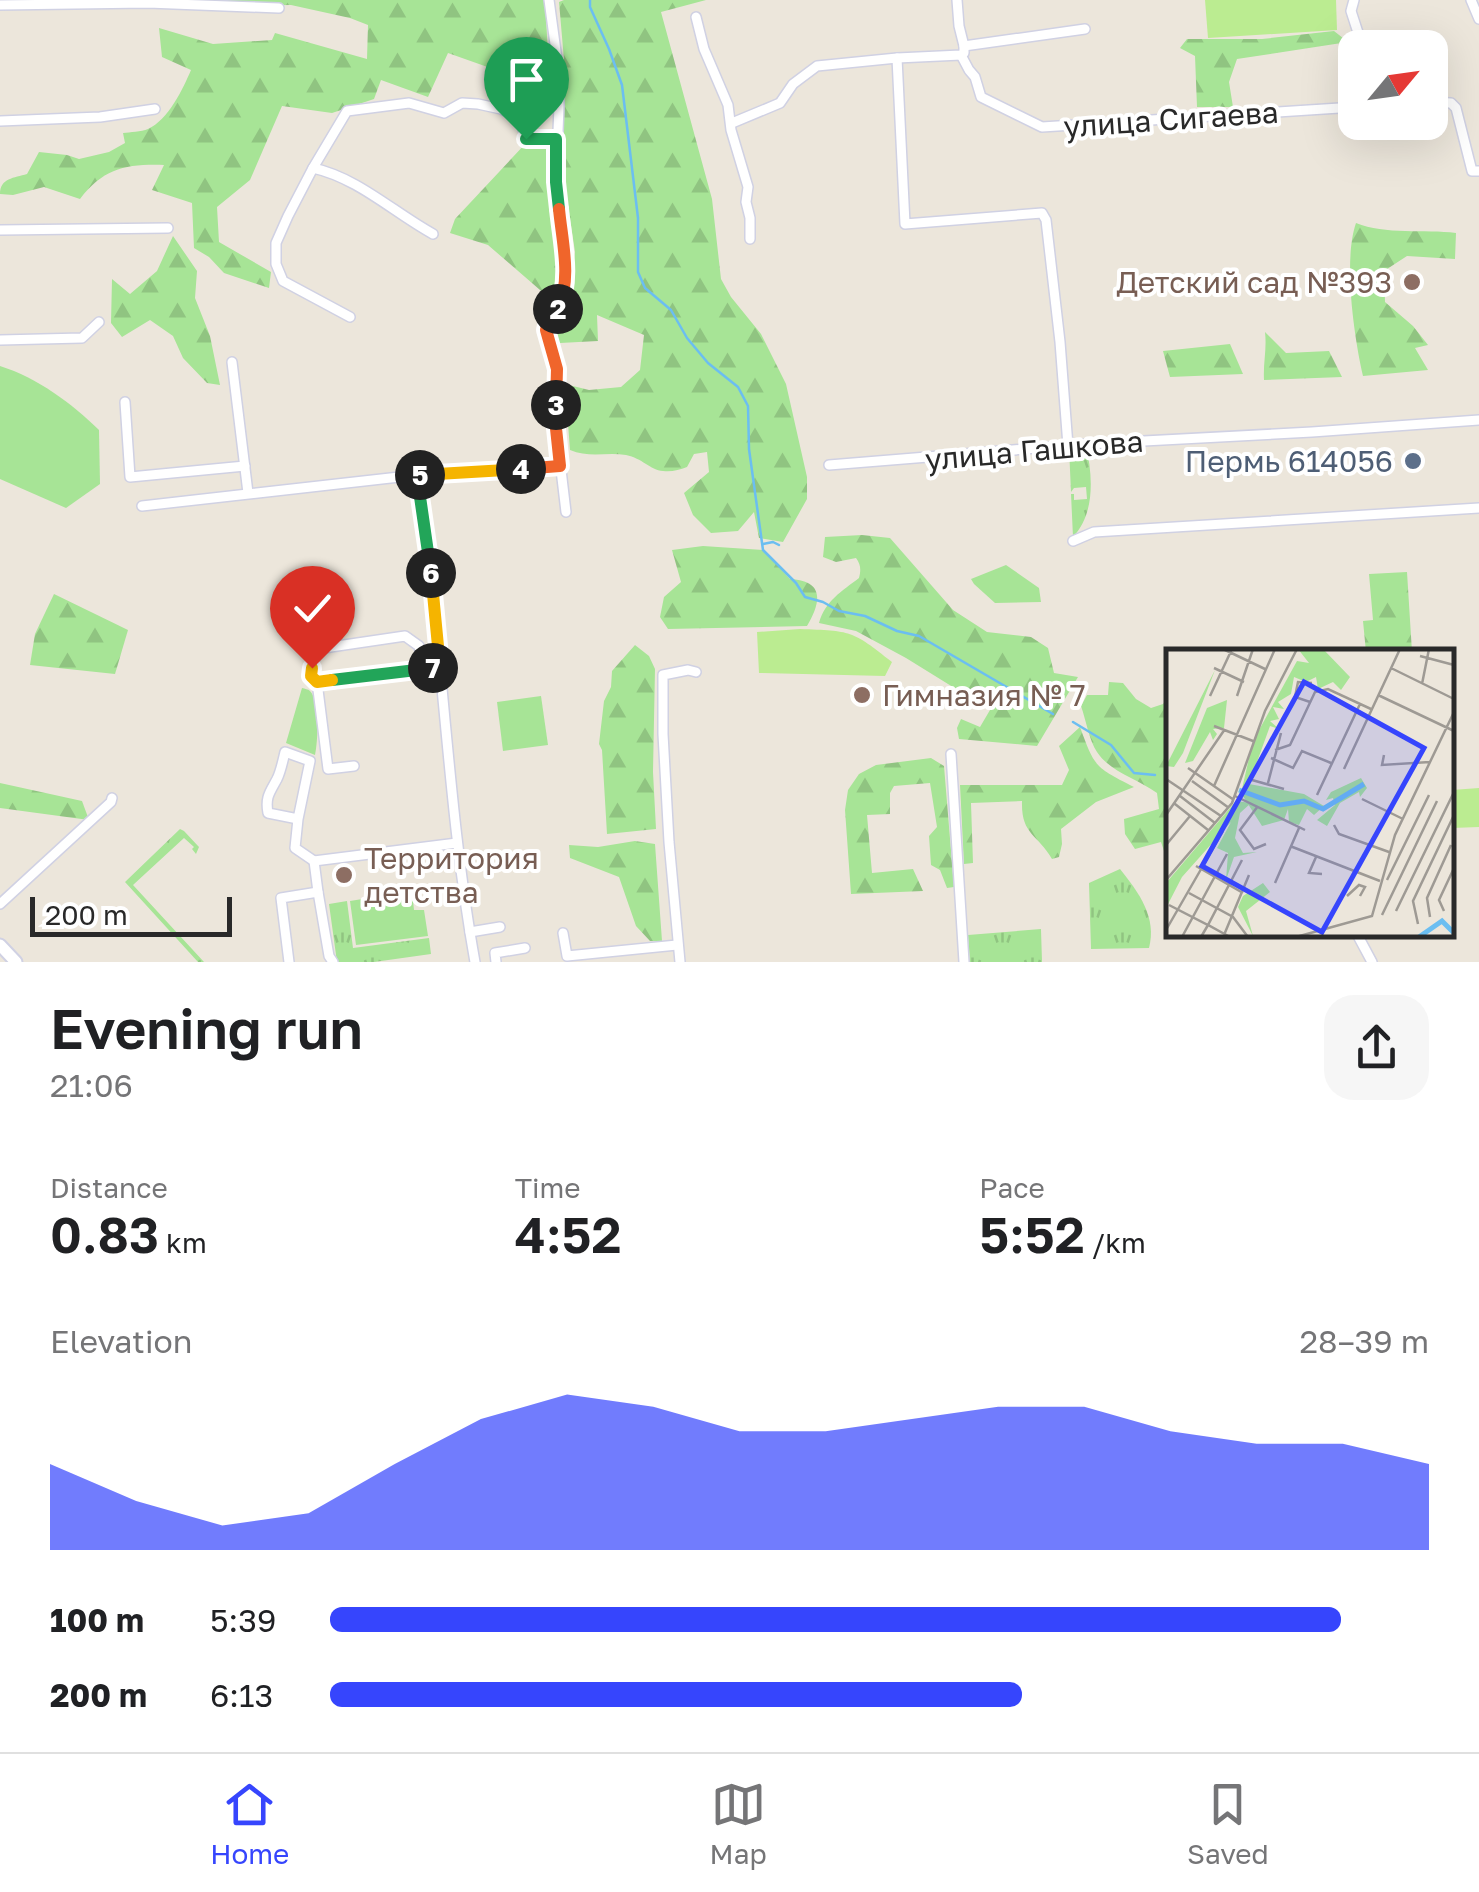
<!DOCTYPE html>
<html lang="en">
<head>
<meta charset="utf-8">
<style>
	:root { --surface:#fff; --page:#f6f6f6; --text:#202124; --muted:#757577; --line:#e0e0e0; --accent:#3645fd }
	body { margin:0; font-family:"Golos Text",sans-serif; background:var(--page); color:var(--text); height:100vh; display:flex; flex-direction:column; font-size:38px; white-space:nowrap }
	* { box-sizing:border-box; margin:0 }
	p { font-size:32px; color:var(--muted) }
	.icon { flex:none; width:55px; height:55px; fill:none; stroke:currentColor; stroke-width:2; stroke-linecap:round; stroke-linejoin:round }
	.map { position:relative; height:962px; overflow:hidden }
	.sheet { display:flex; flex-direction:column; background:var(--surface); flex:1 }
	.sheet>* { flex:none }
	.needle { width:65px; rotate:61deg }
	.tools { position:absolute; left:1338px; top:30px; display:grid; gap:20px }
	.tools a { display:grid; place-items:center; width:110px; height:110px; border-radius:20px; background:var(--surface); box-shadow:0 10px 40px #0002; font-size:50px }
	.scale { position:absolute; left:30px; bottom:25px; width:202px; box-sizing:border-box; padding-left:10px; border:5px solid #292929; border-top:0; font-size:28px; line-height:35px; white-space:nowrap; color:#292929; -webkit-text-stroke:8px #fff; paint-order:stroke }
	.pin { position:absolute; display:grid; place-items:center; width:85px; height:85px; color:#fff; margin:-102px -42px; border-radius:50% 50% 50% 0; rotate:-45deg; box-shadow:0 0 10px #0007 }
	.pin .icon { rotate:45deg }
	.km { position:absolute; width:50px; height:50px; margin:-25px; border-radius:50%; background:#222; color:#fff; font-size:28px; line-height:50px; text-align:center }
	.round { display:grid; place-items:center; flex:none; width:105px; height:105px; border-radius:30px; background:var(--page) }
	.headline { display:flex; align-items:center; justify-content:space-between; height:170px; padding:0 50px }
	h1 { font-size:55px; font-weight:600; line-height:75px }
	.figures { display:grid; grid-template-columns:repeat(3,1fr); gap:15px; height:170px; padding:10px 50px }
	.figures div { display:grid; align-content:center }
	.figures b { font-size:50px; font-weight:600 }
	.figures small { font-size:28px; font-weight:400 }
	.figures p { font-size:28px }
	.chart { height:280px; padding:20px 50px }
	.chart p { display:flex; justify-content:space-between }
	.chart svg { width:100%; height:180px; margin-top:10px; fill:var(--accent); opacity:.7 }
	ul { padding:0 50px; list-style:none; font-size:32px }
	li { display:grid; grid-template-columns:160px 120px 1fr; align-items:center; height:75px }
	li i { height:25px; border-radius:12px; background:var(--accent) }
	.tab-bar { display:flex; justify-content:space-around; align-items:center; height:140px; border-top:2px solid var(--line); background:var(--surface); font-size:28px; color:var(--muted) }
	.tab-bar a { display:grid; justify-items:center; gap:5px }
	.tab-bar .active { color:var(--accent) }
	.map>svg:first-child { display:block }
	.grass { fill:url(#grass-tufts) }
	.forest { fill:url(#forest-firs) }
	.park { fill:#a7e496 }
	.pitch { fill:#bbec91 }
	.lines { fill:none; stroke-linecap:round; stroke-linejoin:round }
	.stream { stroke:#6bbef1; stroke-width:2.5 }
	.street-casing { stroke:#d0d1e3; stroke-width:12 }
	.secondary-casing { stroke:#d0d1e3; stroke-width:15 }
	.street { stroke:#fff; stroke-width:9 }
	.secondary { stroke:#fff; stroke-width:11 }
	.split-1-casing { stroke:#fff; stroke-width:20 }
	.split-2-casing { stroke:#fff; stroke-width:20 }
	.split-3-casing { stroke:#fff; stroke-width:20 }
	.split-4-casing { stroke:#fff; stroke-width:20 }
	.split-5-casing { stroke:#fff; stroke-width:20 }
	.split-6-casing { stroke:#fff; stroke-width:20 }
	.split-7-casing { stroke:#fff; stroke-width:20 }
	.split-8-casing { stroke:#fff; stroke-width:20 }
	.split-9-casing { stroke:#fff; stroke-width:20 }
	.split-1 { stroke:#22a559; stroke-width:12 }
	.split-2 { stroke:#f0652b; stroke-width:12 }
	.split-3 { stroke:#f0652b; stroke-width:12 }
	.split-4 { stroke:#f0652b; stroke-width:12 }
	.split-5 { stroke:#f5b400; stroke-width:12 }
	.split-6 { stroke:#22a559; stroke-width:12 }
	.split-7 { stroke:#f5b400; stroke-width:12 }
	.split-8 { stroke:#22a559; stroke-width:12 }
	.split-9 { stroke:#f5b400; stroke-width:12 }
	.education-dot { fill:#8d6e63; stroke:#fff; stroke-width:4 }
	.service-dot { fill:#5c6f8a; stroke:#fff; stroke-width:4 }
	.labels { text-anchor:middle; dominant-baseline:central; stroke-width:8; stroke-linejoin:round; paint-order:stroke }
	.street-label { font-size:30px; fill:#292929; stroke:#fff }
	.education-label { font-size:30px; fill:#785e54; stroke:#fff; text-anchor:start }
	.service-label { font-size:30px; fill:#4e5e75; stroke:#fff; text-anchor:end }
	.inset-river { fill:none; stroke:#6bbef1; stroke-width:5 }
	.inset-road { fill:none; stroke:#9e9a94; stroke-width:2.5 }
	.view { fill:#3645fd; fill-opacity:0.15; stroke:#3645fd; stroke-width:5 }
	.inset-edge { fill:none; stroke:#292929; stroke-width:5 }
</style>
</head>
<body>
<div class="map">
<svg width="1479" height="962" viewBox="0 0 1479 962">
	<defs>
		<pattern id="grass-tufts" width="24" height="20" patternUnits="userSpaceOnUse" patternTransform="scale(2.5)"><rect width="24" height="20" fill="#a7e496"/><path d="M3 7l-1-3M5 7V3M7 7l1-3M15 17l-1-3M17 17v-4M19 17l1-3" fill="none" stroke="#90c481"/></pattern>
		<pattern id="forest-firs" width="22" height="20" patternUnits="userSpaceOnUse" patternTransform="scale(2.5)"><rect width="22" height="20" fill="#a7e496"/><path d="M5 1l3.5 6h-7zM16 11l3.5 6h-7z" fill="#90c481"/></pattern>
	</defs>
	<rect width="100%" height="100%" fill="#ece6db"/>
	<g class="grass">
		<path d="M1086 446C1093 476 1095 514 1073 537L1071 494H1074V500L1087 499 1086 487 1074 488 1071 492 1069 448Z"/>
		<path d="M180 829 184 831 199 847 196 854 192 849 194 847 184 838 133 885 204 962H198L125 882Z"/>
		<path d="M1120 869C1139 893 1157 917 1149 948L1091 949 1089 883Z"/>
		<path d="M347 901 353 948 429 938 431 954 374 962H337L329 904Z"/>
		<path d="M1041 929 1042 962H970L968 935Z"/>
	</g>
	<g class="forest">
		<path d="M200 0H545L550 89 448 53 428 97 381 80 374 99 332 113 282 106 250 180 217 207 219 242 271 272 269 288 224 273 209 257 194 248 192 203 152 190 164 165C126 164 104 168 80 199L44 187 13 195 0 194C0 178 14 178 27 174L39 152 67 155 79 159 109 152 125 143 123 133C130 132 141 132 148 129 168 120 183 89 191 70L162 57 159 28 213 44 272 40 275 33 367 59 368 25 350 18 291 5 223 6Z"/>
		<path d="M564 0H706L661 12 712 199 721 279 731 297 761 334 786 384 807 477V499L783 542 759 538 754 512 738 531 711 533 693 515 684 493 709 472 707 452 694 454 687 467C679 470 672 472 663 471 650 470 642 458 626 455 607 452 588 458 570 450L565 384 589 390 621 387 640 370 644 335 597 315 598 341 560 343 550 331 568 298 575 252 562 165 564 60 559 2Z"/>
		<path d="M1334 31 1348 42 1237 59 1229 82 1233 107H1197L1195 56 1180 48 1187 39H1262Z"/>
		<path d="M527 142 551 143 552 176 563 272 562 292 555 303 488 245 450 233 455 219Z"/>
		<path d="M1356 223C1385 235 1425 229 1456 233L1455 259 1407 256 1384 271 1385 302 1413 326 1428 345 1415 348 1428 370 1363 376C1354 337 1343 260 1356 223Z"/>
		<path d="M173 236 197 271 195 298 210 336 220 385 207 383 183 358 173 336 150 320 122 337 111 323 112 279 130 294 157 271Z"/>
		<path d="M1265 332 1286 353 1329 351 1342 377 1264 380C1263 363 1267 349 1265 332Z"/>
		<path d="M1230 344 1243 374 1170 377 1163 351Z"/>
		<path d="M862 535 890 538 953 610 987 632 1031 637 1048 648 1054 673 1078 677 1037 746 959 739 957 728 961 719 980 727 990 710 906 658 856 631 819 623C825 601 842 591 859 578 861 570 861 565 856 558L836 562 823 557 825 537Z"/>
		<path d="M703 546 763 550 790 579C825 581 821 602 807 626L668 629 660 617 664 597 681 582 672 550Z"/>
		<path d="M1407 572 1412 652H1366L1363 621 1373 620 1369 574Z"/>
		<path d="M54 594 128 630 115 674 30 665 35 634Z"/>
		<path d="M635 645 649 656 655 669 653 772 656 829 607 834 602 750 599 744 604 701 611 687 612 671Z"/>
		<path d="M1109 682 1123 683 1136 699 1151 708 1163 704 1169 696V859L1167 860 1161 842 1135 849 1125 834 1124 819 1159 809 1157 793C1138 779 1110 772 1097 752 1089 740 1086 720 1081 706L1087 695H1108Z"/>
		<path d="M1080 727C1095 768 1095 767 1134 787L1096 802 1061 829 1062 844 1059 857 1052 859C1037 833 1021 835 1022 801L971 803 973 863 964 864 960 785H1062L1069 770 1059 746Z"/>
		<path d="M931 758 944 766 954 887 947 888 940 870 931 865 929 836 937 827 930 783 894 786 890 793V814L867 815 872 873 913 869 923 891 851 894 845 810 848 790 859 774 876 765Z"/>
		<path d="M0 783 82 801 89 820 0 808Z"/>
		<path d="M635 841 655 844 662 941H650L636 926 619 877 570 858 569 845 598 847Z"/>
	</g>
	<g class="park">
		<path d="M0 366C38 378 71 403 99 430L100 484 66 508 0 479Z"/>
		<path d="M1006 565 1039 588 1041 602 995 603 974 584 971 579Z"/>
		<path d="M302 688C305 689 308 689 310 691 320 701 318 742 315 755L286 743Z"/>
		<path d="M541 696 548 745 503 751 497 702Z"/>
		<path d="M412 891 414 910H424L428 936 356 945 350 901Z"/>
	</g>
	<g class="pitch">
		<path d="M1205 0H1336L1337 30 1208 38Z"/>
		<path d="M800 629C851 631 852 630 892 662L885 676 759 673 757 632Z"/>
		<path d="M1479 788V827L1452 828V790Z"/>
	</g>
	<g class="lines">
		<g class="stream">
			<path d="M590 0V7L609 49 622 85 638 218V272L645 288 671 310 687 338 708 363 738 387 748 406 749 449 763 550 796 583 805 597 823 602 839 611 865 616 897 631 919 636 1053 714"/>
			<path d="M763 544 773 542 779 545"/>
			<path d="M1073 722 1111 745 1134 773 1155 775"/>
		</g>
		<g class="street-casing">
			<g id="street">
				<path d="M549 0 558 66 559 106 556 182 565 273 561 306 548 323 546 330 557 369 555 419 566 512"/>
				<path d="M957 0 959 26 964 46"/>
				<path d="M1354 0 1351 11 1363 48"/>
				<path d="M1471 0 1479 19"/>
				<path d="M0 5 148 3 279 8"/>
				<path d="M696 17 704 49 728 105 731 130 748 187 746 202 750 218V239"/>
				<path d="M961 55 969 70 975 77 981 97 1042 127 1355 107"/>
				<path d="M897 58 905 224 1042 213 1046 220 1060 342 1068 446"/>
				<path d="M1430 102 1451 103 1456 108 1472 171H1479"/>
				<path d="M0 121 100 117 155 109"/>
				<path d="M732 123 780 103 793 84 817 66 897 58 961 55 964 53V46L1085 29"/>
				<path d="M313 168C358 178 393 212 433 234"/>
				<path d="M0 230 168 228"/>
				<path d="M350 317 283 281 276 264V243L288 216 313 168 347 111 409 103 444 113 462 103 478 104 501 109 513 115 521 123 526 139H557"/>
				<path d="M0 340 82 338 99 322"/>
				<path d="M232 362 248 493"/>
				<path d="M125 402 130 477 245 466"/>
				<path d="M829 465 1087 444 1312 432 1479 420"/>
				<path d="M417 475C443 637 446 801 475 962"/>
				<path d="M142 506 417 475 560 466"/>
				<path d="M1073 541 1094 532 1479 508"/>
				<path d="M317 682 311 674 317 649 405 636 419 646 423 669"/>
				<path d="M951 754 964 962"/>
				<path d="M354 766 328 769 317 682 440 667"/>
				<path d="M298 819 268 813C265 797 270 792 277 779 281 771 283 760 285 752L310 761 298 819 295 848 314 861"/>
				<path d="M318 892 314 861 457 843"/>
				<path d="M0 904 111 802 112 798"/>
				<path d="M470 932 500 927"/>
				<path d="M563 933 567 956 677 945"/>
				<path d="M1357 934 1372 962"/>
				<path d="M289 962 281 898 318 892 329 956 333 962"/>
				<path d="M496 962 495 953 525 948"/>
				<path d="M680 962 669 842 663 734V675L688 670 696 672"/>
			</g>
		</g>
		<g class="secondary-casing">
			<path id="secondary" d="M0 945 16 962"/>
		</g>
		<use href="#street" class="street"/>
		<use href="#secondary" class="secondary"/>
	</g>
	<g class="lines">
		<g class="split-1-casing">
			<path id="split-1" d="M526 139H556V182L559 209"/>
		</g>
		<g class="split-2-casing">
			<path id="split-2" d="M558 309C572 279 562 241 559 209"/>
		</g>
		<g class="split-3-casing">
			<path id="split-3" d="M556 405 557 369 546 330 548 322 558 309"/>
		</g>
		<g class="split-4-casing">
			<path id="split-4" d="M521 469 560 466 555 419 556 405"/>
		</g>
		<g class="split-5-casing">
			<path id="split-5" d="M420 475 521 469"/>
		</g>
		<g class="split-6-casing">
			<path id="split-6" d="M420 475 417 476 431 573"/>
		</g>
		<g class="split-7-casing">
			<path id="split-7" d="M431 573 440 667 433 668"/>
		</g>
		<g class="split-8-casing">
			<path id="split-8" d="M332 680 433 668"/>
		</g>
		<g class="split-9-casing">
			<path id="split-9" d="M312 668 311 676 317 682 332 680"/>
		</g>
		<use href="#split-1" class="split-1"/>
		<use href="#split-2" class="split-2"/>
		<use href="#split-3" class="split-3"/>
		<use href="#split-4" class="split-4"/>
		<use href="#split-5" class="split-5"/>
		<use href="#split-6" class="split-6"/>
		<use href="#split-7" class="split-7"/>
		<use href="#split-8" class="split-8"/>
		<use href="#split-9" class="split-9"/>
	</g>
	<g class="education-dot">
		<circle cx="1412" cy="282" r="10"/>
		<circle cx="862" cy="695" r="10"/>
		<circle cx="344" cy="875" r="10"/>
	</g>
	<circle class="service-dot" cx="1413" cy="461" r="10"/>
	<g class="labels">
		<g class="street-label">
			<text transform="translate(1171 119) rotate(-4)">улица Сигаева</text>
			<text transform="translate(1034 450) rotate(-5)">улица Гашкова</text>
		</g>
		<g class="education-label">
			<text x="1392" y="282" text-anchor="end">Детский сад №393</text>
			<text x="882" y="695">Гимназия № 7</text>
			<text x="364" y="858">Территория<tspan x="364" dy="34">детства</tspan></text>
		</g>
		<g class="service-label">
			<text x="1393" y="461">Пермь 614056</text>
		</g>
	</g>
	<g transform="translate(1166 649)">
		<rect width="288" height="288" fill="#ece6db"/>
		<path d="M49 21 17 104 8 118 0 117ZM61 51 58 79 47 80 51 85 47 91 44 83 27 112 19 114 41 59Z" fill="#a7e496"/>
		<path d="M132 0 158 1 184 28 175 41 167 33 152 40 150 28 140 33 128 28 125 45 112 53 118 60 107 58 113 70 104 72 113 80 104 77 83 135 138 145 158 157 148 166 141 160 133 176 123 173 122 160 118 171 96 177 75 144 87 92 131 12 143 14ZM195 129 201 139 194 148 193 143 174 154 161 177 151 171 169 156 167 149 160 151 165 143ZM70 152 85 154 74 164 69 189 77 204 91 203 68 208 60 231 62 204 51 199 65 173 16 228 0 259V234Z" fill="#a7e496"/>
		<path d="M97 234 104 243 80 262 87 287 72 258 77 247Z" fill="#a7e496"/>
		<path class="inset-river" d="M73 141 114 156 138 152 157 160 198 135M253 288 276 272 288 284"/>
		<path class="inset-road" d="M57 0 99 20M254 7 288 16M48 19 78 33M225 19 288 50M256 35 263 0M212 46 288 82M44 47 66 0M71 47 87 0M144 53 129 48 132 33 146 34M48 77 87 92M109 101 124 96 149 43 162 40 205 60M218 106 216 116 264 113M105 109 127 119 136 102 165 114M22 119 68 151M178 120 234 0M0 130 55 167M86 131 118 140M26 132 63 159M102 134 115 84M48 137 109 0M151 146 194 55M14 147 49 174M69 147 139 181M196 150 237 170M9 155 42 181M92 157 74 181 88 200 100 195M0 166 59 80M168 176 173 185 223 203M0 196 24 167M124 197 214 232M150 208 143 224 156 225M30 217 77 244M0 231 66 154 99 62 131 0M221 231 263 146M109 234 133 179M23 244 67 268 82 288M181 247 193 236 199 238 194 247M3 256 42 276 76 211M230 262 288 143M278 262 273 251 288 219M216 266 271 152M264 268 261 249 285 196M252 275 247 252 288 166M0 281 57 182M58 286 83 226M16 288 61 205M35 288 42 276 64 288M130 288 206 267 229 186 288 63"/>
		<path class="view" d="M138 33 258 99 156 283 36 217Z"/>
		<rect width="288" height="288" class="inset-edge"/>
	</g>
</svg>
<div class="tools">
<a><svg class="needle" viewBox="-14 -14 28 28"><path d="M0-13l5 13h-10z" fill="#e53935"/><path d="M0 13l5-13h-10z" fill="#757577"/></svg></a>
</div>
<div class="scale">200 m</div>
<div class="pin" style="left:526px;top:139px;background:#1e9e55"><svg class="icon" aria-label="arrive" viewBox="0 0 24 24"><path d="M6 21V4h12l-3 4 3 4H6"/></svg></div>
<div class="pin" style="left:312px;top:668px;background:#d93025"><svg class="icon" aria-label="check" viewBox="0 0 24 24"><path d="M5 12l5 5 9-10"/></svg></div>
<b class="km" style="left:558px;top:309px">2</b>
<b class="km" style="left:556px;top:405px">3</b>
<b class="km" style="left:521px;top:469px">4</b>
<b class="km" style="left:420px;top:475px">5</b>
<b class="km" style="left:431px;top:573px">6</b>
<b class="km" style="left:433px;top:668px">7</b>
</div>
<section class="sheet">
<div class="headline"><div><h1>Evening run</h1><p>21:06</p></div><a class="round"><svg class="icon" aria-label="share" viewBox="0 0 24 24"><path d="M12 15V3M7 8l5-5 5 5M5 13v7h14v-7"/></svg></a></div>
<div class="figures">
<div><p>Distance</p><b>0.83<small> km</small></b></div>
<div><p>Time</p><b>4:52</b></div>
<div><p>Pace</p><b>5:52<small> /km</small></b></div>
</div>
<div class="chart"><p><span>Elevation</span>28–39 m</p>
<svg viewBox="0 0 160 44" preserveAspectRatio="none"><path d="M0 44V23L10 32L20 38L30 35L40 23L50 12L60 6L70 9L80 15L90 15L100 12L110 9L120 9L130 15L140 18L150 18L160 23V44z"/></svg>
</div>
<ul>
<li><b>100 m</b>5:39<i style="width:92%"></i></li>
<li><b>200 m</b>6:13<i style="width:63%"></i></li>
</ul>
</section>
<nav class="tab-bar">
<a class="active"><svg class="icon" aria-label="home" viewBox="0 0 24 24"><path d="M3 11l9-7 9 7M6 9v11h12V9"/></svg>Home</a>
<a><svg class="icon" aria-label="map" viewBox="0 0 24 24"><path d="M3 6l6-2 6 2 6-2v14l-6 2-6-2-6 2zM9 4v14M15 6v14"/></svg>Map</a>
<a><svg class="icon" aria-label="saved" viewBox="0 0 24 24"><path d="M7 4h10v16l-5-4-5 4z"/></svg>Saved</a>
</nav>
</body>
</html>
